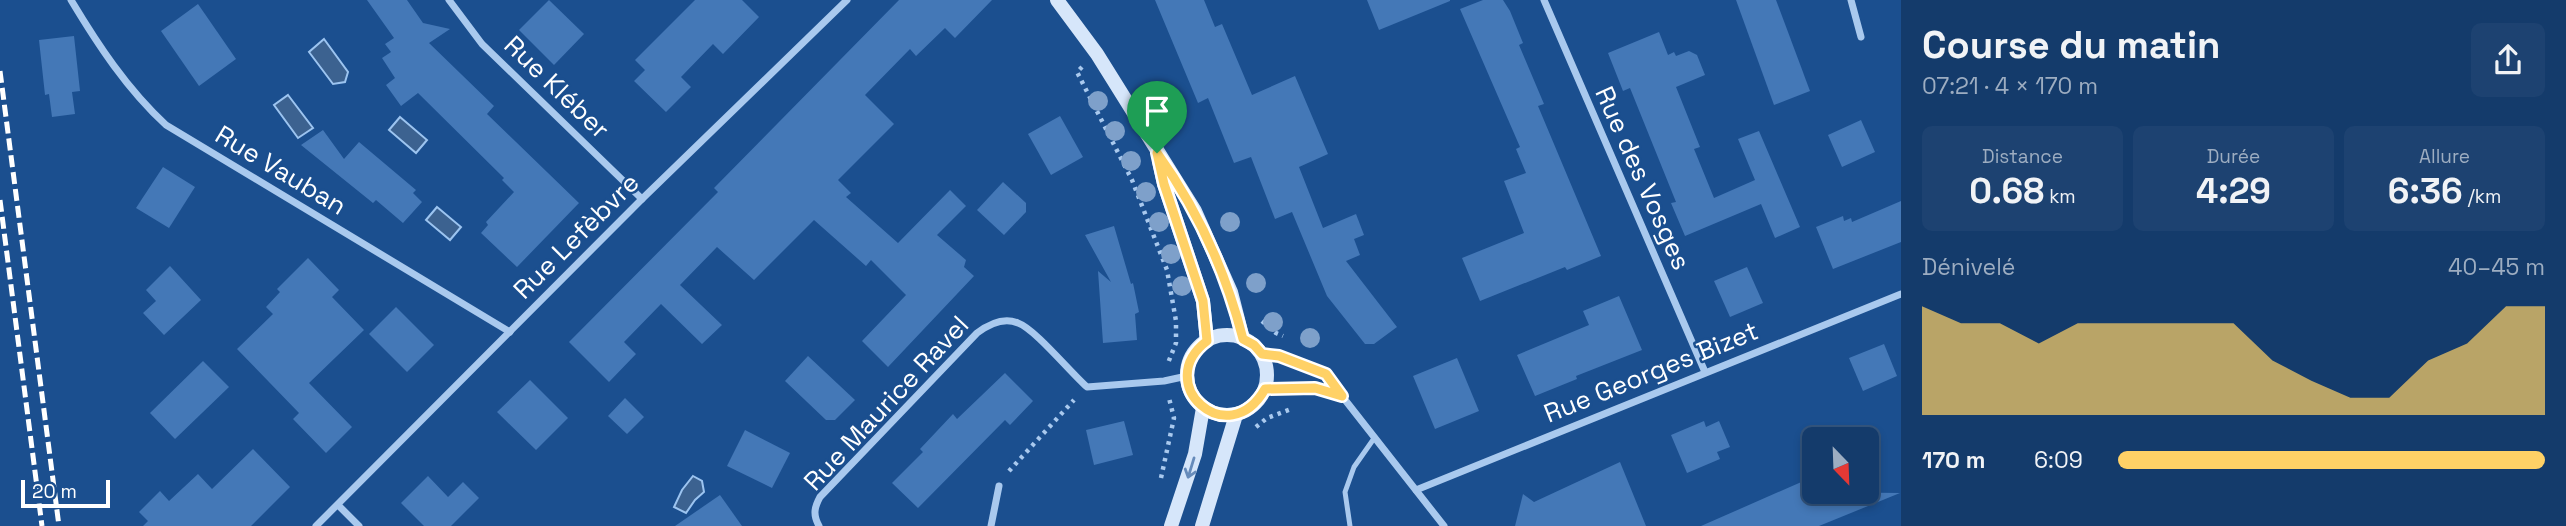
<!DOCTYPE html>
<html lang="fr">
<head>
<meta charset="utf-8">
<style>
	:root { --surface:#143b6b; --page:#1d4271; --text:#f1f3f6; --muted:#9dadc1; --line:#33557e; --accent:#ffd166 }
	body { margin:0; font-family:"Space Grotesk",sans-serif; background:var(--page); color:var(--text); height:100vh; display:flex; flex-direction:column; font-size:26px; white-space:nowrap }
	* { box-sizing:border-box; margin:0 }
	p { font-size:23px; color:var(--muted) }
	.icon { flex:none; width:38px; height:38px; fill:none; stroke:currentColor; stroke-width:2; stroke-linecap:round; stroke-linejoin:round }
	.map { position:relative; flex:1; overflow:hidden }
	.side { display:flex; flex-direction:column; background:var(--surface); width:665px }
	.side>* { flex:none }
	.needle { width:46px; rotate:157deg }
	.buttons { position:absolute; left:1802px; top:427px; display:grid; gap:14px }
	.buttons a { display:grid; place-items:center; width:77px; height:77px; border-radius:10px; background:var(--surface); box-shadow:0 4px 10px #0003,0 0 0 2px var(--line); font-size:35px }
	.scale { position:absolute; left:21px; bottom:18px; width:89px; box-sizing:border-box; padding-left:7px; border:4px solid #fff; border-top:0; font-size:19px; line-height:24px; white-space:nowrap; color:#fff; -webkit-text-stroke:5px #1b4f8f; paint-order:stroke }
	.pin { position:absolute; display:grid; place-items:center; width:60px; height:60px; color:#fff; margin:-72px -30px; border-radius:50% 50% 50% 0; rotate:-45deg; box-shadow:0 0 7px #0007 }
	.pin .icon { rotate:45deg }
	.round { display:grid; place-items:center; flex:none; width:74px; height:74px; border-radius:10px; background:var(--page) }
	.head { display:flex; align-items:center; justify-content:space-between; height:119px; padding:0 21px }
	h1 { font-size:38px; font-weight:800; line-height:52px }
	.metrics { display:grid; grid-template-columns:repeat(3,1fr); gap:10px; height:119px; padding:7px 21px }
	.metrics div { display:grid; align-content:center; border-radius:10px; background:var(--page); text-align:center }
	.metrics b { font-size:35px; font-weight:800 }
	.metrics small { font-size:19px; font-weight:400 }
	.metrics p { font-size:19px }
	.chart { height:196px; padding:14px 21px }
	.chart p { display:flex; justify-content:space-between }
	.chart svg { width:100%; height:126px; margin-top:7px; fill:var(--accent); opacity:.7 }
	ul { padding:0 21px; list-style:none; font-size:23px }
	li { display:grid; grid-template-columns:112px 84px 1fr; align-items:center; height:52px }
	li i { height:18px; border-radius:9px; background:var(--accent) }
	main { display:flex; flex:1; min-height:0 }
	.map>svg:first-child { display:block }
	.water { fill:#3c6290; stroke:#9cc4f0; stroke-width:2 }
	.building { fill:#4478b7 }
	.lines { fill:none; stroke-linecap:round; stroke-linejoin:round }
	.path { stroke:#a9c9ee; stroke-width:4.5; stroke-dasharray:3.5 5; stroke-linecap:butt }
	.service { stroke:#a9c9ee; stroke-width:5 }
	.minor { stroke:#a9c9ee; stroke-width:7 }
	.secondary { stroke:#d6e6fa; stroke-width:14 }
	.rail { stroke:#fff; stroke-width:5; stroke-dasharray:12 5; stroke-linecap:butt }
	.tree { fill:#7ea0ca }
	.oneway { stroke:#668bba }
	.route-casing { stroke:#fff; stroke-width:14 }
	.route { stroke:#ffd166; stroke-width:9 }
	.labels { text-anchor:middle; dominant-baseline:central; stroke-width:5; stroke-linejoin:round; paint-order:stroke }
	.street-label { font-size:26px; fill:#fff; stroke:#1b4f8f }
</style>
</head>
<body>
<main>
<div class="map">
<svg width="1901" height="526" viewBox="0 0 1901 526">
	<rect width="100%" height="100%" fill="#1b4f8f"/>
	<g class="water">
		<path d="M324 39 348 72 345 82 333 84 309 52Z"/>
		<path d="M288 95 313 128 298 138 274 105Z"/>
		<path d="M400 117 427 140 416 153 389 130Z"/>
		<path d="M437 207 461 227 450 240 426 220Z"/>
		<path d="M693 476 702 481 704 492 695 500 686 513 674 507 682 490Z"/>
	</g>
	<g class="building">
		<path d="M367 0H407L423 23 450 29 429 43 494 106 487 114 579 203 517 267 481 233 488 225 486 222 514 192 502 180 504 178 418 93 401 106 386 85 395 78 382 58 391 52 385 44 394 38Z"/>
		<path d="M549 0 584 34 554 65 519 30Z"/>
		<path d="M695 0H742L759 17 723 54 713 44 681 77 691 87 666 112 634 81 645 70 635 60Z"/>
		<path d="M899 0H992L955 38 945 28 916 56 910 49 865 95 894 124 838 180 851 193 846 197 898 243 950 190 966 206 937 235 966 260 964 267 974 276 888 367 862 341 906 295 871 260 866 266 814 220 754 280 717 247 680 285 722 325 702 344 661 304 624 342 636 354 609 382 569 342 718 192 714 188Z"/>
		<path d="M1155 0H1204L1215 27 1222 24 1252 95 1295 76 1328 154 1299 167 1323 228 1356 214 1364 235 1354 239 1360 255 1346 261 1397 327 1374 344H1365L1327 296 1292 212 1275 219 1251 157 1234 163 1208 98 1198 103Z"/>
		<path d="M1367 0H1450V1L1379 30Z"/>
		<path d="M1483 0H1503L1510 11 1523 43 1519 45 1544 104 1538 106 1601 256 1567 270 1565 267 1480 301 1462 258 1524 233 1504 181 1526 173 1516 149 1520 147 1460 9Z"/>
		<path d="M1736 0H1776L1810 91 1774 105Z"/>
		<path d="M198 4 236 59 199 86 161 31Z"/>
		<path d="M1659 32 1668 55 1674 52 1676 56 1689 51 1697 55 1705 75 1676 87 1700 147 1694 149 1714 198 1755 180 1738 139 1759 131 1800 227 1775 238 1761 204 1685 236 1671 203 1676 202 1630 88 1623 91 1608 53Z"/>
		<path d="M74 36 80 91 72 92 75 114 52 117 49 94 45 95 39 40Z"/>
		<path d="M1060 116 1083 157 1051 175 1028 134Z"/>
		<path d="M1861 120 1875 152 1842 167 1828 135Z"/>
		<path d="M323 130 344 159 359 142 416 190 413 193 422 202 403 223 376 200 373 203 301 145Z"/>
		<path d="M163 167 195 187 169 228 136 208Z"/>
		<path d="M1003 182 1026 203V212L1004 235 977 210Z"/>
		<path d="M1901 201V242L1833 269 1816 227 1843 216 1844 221 1851 218 1852 222Z"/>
		<path d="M1114 226 1131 284 1133 283 1139 312 1135 314 1137 340 1103 343 1098 271 1111 282 1085 235Z"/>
		<path d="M308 258 339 290 332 297 364 330 309 383 352 427 326 453 293 419 299 413 237 349 273 314 266 307 280 292 277 289Z"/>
		<path d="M170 266 201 300 164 335 143 313 156 301 146 290Z"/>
		<path d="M1747 267 1763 303 1730 317 1714 281Z"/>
		<path d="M1619 296 1642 350 1576 376 1577 379 1535 396 1517 355 1589 325 1583 311Z"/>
		<path d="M396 307 434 345 407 372 369 334Z"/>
		<path d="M1884 344 1897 376 1863 391 1849 358Z"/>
		<path d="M808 356 855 400 835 420H826L785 381Z"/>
		<path d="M1457 358 1479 411 1435 429 1413 376Z"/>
		<path d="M203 361 229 387 175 439 150 413Z"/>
		<path d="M1005 373 1033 401 1010 425 1005 420 918 508 892 483 923 452 920 449 953 414 957 419Z"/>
		<path d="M530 380 568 418 536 450 497 412Z"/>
		<path d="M625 398 644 417 627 434 608 416Z"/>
		<path d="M1124 421 1133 455 1094 465 1086 430Z"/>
		<path d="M1704 421 1706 427 1719 421 1730 447 1717 452 1720 459 1687 473 1671 435Z"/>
		<path d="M745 430 790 453 772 488 727 466Z"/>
		<path d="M253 449 290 487 251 526H143L148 521 139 512 160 491 169 501 198 474 212 489Z"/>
		<path d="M1620 462 1646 526H1515L1523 494 1534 502Z"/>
		<path d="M428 476 448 497 463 482 479 498 451 526H424L401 503Z"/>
		<path d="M1815 476V492L1900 493 1819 526H1701Z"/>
		<path d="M720 495 742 526H675Z"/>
	</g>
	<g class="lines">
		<g class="path">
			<path d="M1082 67 1077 72 1132 180 1167 270 1176 321V343L1168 363"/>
			<path d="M1262 321 1276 333 1283 336"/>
			<path d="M1256 427 1267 418 1291 409"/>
			<path d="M1009 471 1074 400"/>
			<path d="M1161 478 1174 418 1169 398"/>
		</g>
		<path class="service" d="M1350 526 1345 492 1354 467 1375 437"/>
		<g class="minor">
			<path d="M71 0C98 45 127 89 166 125L510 332"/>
			<path d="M449 0 482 44 642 199"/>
			<path d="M1544 0 1705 372"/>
			<path d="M1851 0 1861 37"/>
			<path d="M1262 354 1279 356 1326 374 1342 396 1315 388 1265 389"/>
			<path d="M1342 396 1444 526"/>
			<path d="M1416 490 1901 294"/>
			<path d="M338 505 359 526"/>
			<path d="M316 526 642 199 847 0"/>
			<path d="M819 526C813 515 814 508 820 497L977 333C989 324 1004 317 1018 323 1035 329 1070 372 1087 387L1164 381 1187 376"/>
			<path d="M991 526 999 486"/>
		</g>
		<g class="secondary">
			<path d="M1057 0 1097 54 1195 211 1231 292 1243 339"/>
			<path d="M1159 161 1164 184 1203 301 1207 341"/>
			<circle cx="1227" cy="375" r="40"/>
			<path d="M1171 526 1195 454 1203 408"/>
			<path d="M1202 526 1236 415"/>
		</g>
		<g class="rail">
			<path d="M0 71 59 526"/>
			<path d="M0 200 42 526"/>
		</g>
	</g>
	<g class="tree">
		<circle cx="1098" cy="101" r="10"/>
		<circle cx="1115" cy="131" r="10"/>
		<circle cx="1131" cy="161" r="10"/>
		<circle cx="1146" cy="192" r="10"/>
		<circle cx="1159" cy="222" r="10"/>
		<circle cx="1230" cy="222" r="10"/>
		<circle cx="1171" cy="254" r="10"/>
		<circle cx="1256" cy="283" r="10"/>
		<circle cx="1182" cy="286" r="10"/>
		<circle cx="1273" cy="322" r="10"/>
		<circle cx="1310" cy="338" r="10"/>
	</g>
	<defs><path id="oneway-shaft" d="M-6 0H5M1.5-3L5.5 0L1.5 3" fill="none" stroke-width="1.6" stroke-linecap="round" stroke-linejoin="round" transform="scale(1.75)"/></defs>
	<use class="oneway" href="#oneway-shaft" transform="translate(1191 468) rotate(107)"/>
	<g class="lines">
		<g class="route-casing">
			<path id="route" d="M1157 153C1198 210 1226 272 1243 339L1254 345 1262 354 1279 356 1326 374 1342 396 1315 388 1265 389C1228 454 1151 383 1207 341L1203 301 1164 184Z"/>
		</g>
		<use href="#route" class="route"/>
	</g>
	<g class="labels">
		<g class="street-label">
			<text transform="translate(557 87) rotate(44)">Rue Kléber</text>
			<text transform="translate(281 170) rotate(31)">Rue Vauban</text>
			<text transform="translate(1643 178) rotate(66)">Rue des Vosges</text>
			<text transform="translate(576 236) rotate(-45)">Rue Lefèbvre</text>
			<text transform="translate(1651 372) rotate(-22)">Rue Georges Bizet</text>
			<text transform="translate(886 403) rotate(-47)">Rue Maurice Ravel</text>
		</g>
	</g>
</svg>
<div class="buttons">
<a><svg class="needle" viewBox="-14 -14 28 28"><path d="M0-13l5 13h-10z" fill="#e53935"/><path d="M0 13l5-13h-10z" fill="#9dadc1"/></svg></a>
</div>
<div class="scale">20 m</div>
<div class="pin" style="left:1157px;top:153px;background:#1e9e55"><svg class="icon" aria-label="arrive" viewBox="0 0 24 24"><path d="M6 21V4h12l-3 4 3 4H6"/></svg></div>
</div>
<section class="side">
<div class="head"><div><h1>Course du matin</h1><p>07:21 · 4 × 170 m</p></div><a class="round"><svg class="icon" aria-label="share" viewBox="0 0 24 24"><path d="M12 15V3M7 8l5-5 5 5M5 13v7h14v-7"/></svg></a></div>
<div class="metrics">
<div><p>Distance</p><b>0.68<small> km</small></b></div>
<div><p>Durée</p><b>4:29</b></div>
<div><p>Allure</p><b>6:36<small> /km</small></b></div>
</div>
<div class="chart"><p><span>Dénivelé</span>40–45 m</p>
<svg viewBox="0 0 160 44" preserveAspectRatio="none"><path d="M0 44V6L10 12L20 12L30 19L40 12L50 12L60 12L70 12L80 12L90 25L100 32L110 38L120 38L130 25L140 19L150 6L160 6V44z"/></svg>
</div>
<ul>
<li><b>170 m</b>6:09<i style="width:100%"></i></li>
</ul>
</section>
</main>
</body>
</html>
